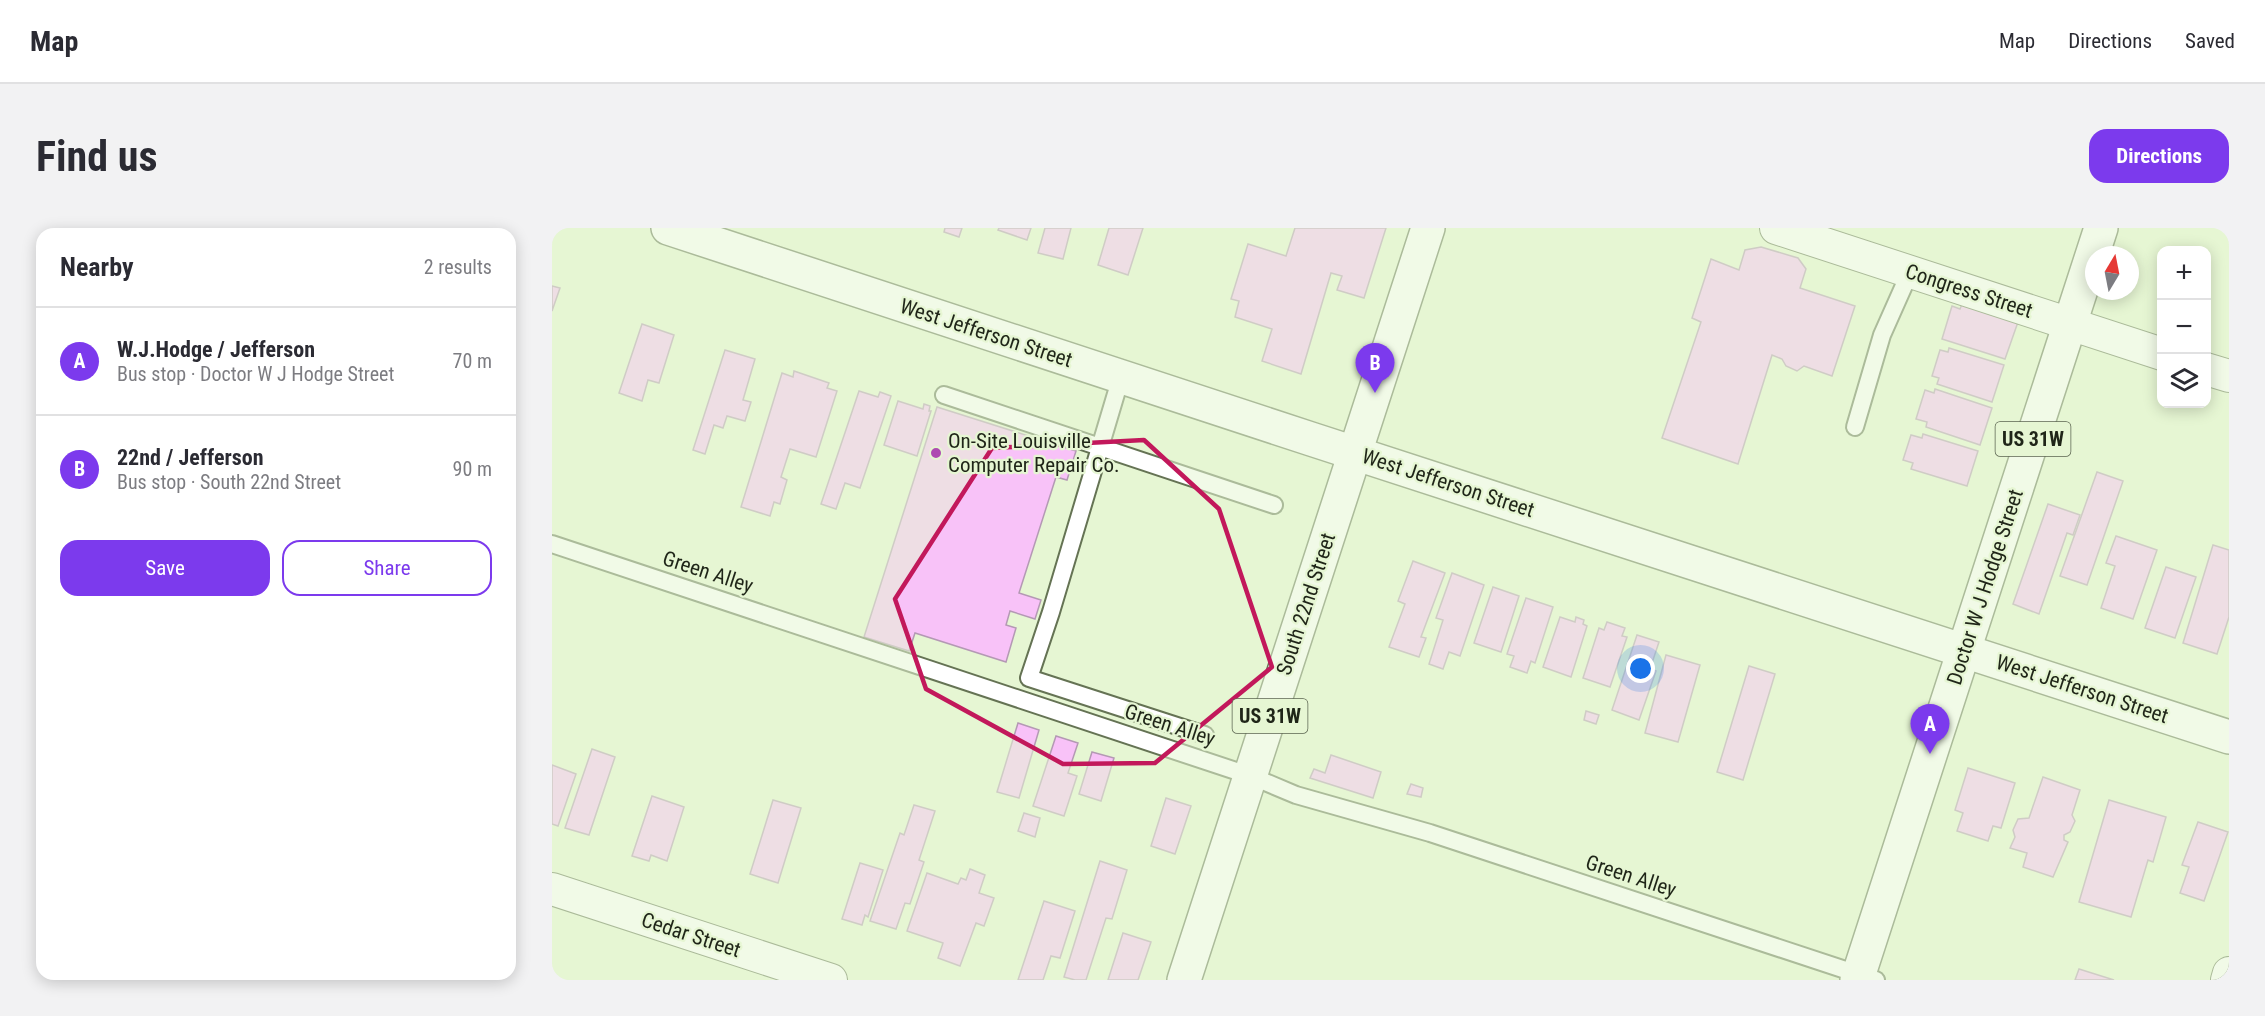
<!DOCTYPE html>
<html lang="en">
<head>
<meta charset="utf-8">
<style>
	body { margin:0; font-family:"Roboto Condensed",sans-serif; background:#f2f2f3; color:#2b2b33 }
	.controls { position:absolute; right:18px; top:18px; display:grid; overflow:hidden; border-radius:12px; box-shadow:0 3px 15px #0003 }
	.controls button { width:54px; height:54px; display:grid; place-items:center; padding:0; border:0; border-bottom:2px solid #e1e1e2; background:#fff; color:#2b2b33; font:30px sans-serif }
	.compass { position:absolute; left:1533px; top:18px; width:54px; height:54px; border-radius:50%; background:#fff; box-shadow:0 3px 15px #0003; rotate:10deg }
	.you { position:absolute; left:1089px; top:441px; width:21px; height:21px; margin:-15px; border:4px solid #fff; border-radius:50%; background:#1a73e8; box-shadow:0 0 0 9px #1a73e833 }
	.badge { display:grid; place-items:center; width:39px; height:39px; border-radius:50%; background:#7c3aed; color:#fff; font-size:20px; font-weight:700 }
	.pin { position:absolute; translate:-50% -50px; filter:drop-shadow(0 2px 3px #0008) }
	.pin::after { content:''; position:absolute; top:32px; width:21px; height:18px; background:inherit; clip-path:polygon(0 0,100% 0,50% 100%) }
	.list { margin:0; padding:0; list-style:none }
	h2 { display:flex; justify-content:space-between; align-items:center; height:78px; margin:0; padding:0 24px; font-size:26px }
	h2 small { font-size:20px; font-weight:400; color:#7c7c81 }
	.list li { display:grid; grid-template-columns:39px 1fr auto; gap:18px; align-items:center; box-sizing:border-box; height:108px; padding:0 24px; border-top:2px solid #e1e1e2 }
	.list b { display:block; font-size:22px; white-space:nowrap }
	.list p { margin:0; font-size:20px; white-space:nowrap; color:#7c7c81 }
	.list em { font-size:20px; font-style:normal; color:#7c7c81 }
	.actions { display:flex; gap:12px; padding:18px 24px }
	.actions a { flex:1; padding:14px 0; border:2px solid #7c3aed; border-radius:18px; text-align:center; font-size:21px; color:#7c3aed }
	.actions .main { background:#7c3aed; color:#fff }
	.icon { flex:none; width:33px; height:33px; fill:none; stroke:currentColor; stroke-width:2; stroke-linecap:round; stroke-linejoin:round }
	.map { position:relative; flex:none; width:1677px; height:752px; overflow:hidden; border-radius:18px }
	header { display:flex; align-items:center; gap:36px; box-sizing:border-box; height:84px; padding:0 30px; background:#fff; border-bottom:2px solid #e1e1e2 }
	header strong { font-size:28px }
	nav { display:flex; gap:33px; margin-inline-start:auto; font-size:21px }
	.intro { display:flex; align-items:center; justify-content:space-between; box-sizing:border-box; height:144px; padding:0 36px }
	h1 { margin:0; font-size:42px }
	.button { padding:15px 27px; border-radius:18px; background:#7c3aed; color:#fff; font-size:21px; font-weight:700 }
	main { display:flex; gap:36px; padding:0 36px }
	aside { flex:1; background:#fff; border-radius:18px; box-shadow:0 3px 15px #0003 }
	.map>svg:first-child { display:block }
	.building { fill:#f8c2f8; stroke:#b499b4; stroke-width:1.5 }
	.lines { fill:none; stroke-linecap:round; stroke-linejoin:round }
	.lane-casing { stroke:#657354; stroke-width:20 }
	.street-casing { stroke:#657354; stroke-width:34 }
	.secondary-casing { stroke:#657354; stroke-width:36 }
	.primary-casing { stroke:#657354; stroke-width:36 }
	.lane { stroke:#fff; stroke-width:16 }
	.street { stroke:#fff; stroke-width:32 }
	.secondary { stroke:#fff; stroke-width:33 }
	.primary { stroke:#fff; stroke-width:33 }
	.marked { fill:none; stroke:#c2185b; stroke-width:4.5; stroke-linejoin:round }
	.poi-dot { fill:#ae4bb1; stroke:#e6f6d3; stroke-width:2 }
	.labels { text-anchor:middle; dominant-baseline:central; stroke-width:4.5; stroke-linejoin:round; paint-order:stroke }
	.shield { fill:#e6f6d3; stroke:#5b6450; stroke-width:1.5 }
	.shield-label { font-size:20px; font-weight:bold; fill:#1f2518 }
	.street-label { font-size:21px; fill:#1f2518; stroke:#e6f6d3 }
	.poi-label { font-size:21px; fill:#1f2518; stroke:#e6f6d3; text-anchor:start }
</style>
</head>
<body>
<header>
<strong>Map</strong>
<nav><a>Map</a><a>Directions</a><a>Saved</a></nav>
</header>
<div class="intro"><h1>Find us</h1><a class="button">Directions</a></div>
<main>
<aside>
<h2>Nearby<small>2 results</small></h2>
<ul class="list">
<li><span class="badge">A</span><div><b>W.J.Hodge / Jefferson</b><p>Bus stop · Doctor W J Hodge Street</p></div><em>70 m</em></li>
<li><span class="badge">B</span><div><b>22nd / Jefferson</b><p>Bus stop · South 22nd Street</p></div><em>90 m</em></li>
</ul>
<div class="actions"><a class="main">Save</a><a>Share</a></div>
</aside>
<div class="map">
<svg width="1677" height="752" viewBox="0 0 1677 752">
	<rect width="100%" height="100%" fill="#e6f6d3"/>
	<!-- building -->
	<g class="building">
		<polygon points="393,0 410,0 407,9 392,4"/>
		<polygon points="447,0 479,0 475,12 446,2"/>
		<polygon points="493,0 519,0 511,31 486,25"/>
		<polygon points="557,0 591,0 576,47 546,37"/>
		<polygon points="743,0 834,0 812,70 785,62 790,48 779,45 749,146 710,133 720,101 683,89 687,73 679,71 696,16 734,28"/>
		<polygon points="1209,19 1246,30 1254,41 1248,60 1303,78 1280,148 1252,138 1245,143 1234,138 1230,131 1220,127 1186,236 1110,210 1149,94 1140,90 1159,31 1187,42 1193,22"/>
		<polygon points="0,58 8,60 0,83"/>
		<polygon points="1410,76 1466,94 1453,131 1390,111 1400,78 1408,81"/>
		<polygon points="90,96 122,107 107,155 96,152 90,173 67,165"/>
		<polygon points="1397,120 1452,137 1440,174 1385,156 1387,150 1380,148 1388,122 1396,124"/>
		<polygon points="173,122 203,131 191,172 199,174 193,193 175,188 171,200 162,197 153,226 141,222"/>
		<polygon points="242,143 277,155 275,160 285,163 264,229 238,221 229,249 235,252 228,276 222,274 218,288 189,279 230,145 241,149"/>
		<polygon points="1383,161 1440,180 1428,217 1374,199 1375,194 1364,191 1373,162 1382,165"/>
		<polygon points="307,163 326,169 328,164 339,168 308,260 293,255 284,281 269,276"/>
		<polygon points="346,173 371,181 372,176 378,178 377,183 379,183 365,228 332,217"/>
		<polygon points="385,179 524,223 515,252 504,249 467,365 489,372 483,391 458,383 454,397 464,400 454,434 363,405 357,423 312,409"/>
		<polygon points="1371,206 1426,223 1415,258 1359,241 1361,235 1351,232 1359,207 1370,210"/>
		<polygon points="1545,244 1571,253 1535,357 1508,348"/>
		<polygon points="1496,276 1528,287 1521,307 1515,305 1487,386 1461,376"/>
		<polygon points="1564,308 1605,322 1581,391 1549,380 1563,338 1554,335"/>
		<polygon points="1661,317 1677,322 1677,389 1665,426 1631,415"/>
		<polygon points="861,333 893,345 869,409 874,410 867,429 837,419 853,376 846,373"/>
		<polygon points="1614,339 1644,349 1623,410 1593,400"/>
		<polygon points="900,345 932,357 908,428 897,424 891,441 877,436 891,392 884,390"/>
		<polygon points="941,359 967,368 949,424 922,415"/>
		<polygon points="974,370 1001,379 983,435 979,433 975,445 958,439 962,428 955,426"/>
		<polygon points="1008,389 1023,394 1024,389 1032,392 1031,396 1035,398 1019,449 991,439"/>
		<polygon points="1055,394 1073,400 1070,408 1075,409 1058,459 1031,450 1047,400 1052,402"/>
		<polygon points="1085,407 1107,414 1098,441 1104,443 1087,492 1060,482"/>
		<polygon points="1114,427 1148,437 1126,514 1093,505"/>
		<polygon points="1197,438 1223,446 1191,552 1165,544"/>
		<polygon points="1034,483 1047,487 1044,496 1032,492"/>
		<polygon points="466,495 487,502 467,570 445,564"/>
		<polygon points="504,508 526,515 516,545 525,548 512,588 481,578"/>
		<polygon points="40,521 63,529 37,607 13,600"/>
		<polygon points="540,524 562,530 549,573 527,566"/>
		<polygon points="779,527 829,544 821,570 758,550 762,541 773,545"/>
		<polygon points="0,537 24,546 6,598 0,596"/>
		<polygon points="1416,540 1463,555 1449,600 1441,598 1436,613 1405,603 1411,585 1403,582"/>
		<polygon points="1491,549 1528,562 1520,587 1523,593 1518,604 1512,607 1512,612 1516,614 1501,649 1471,639 1475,625 1458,620 1463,609 1461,602 1466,591 1477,590"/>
		<polygon points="859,556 871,560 869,569 855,566"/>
		<polygon points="100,568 132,579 115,633 99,627 97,633 80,628"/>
		<polygon points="614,570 639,578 623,626 599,618"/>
		<polygon points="221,572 249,580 226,655 198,646"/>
		<polygon points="1557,572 1614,589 1601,634 1596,632 1579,689 1527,674"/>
		<polygon points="362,577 383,583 367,632 372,634 358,676 353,675 344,701 318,693 348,605 352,607"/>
		<polygon points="472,585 488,590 483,609 466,603"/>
		<polygon points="1646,594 1676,604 1652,673 1628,665 1637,639 1630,637"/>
		<polygon points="548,633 575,642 560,691 554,690 534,752 523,752 512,749"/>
		<polygon points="308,635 331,642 316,689 313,687 310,697 290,691"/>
		<polygon points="418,641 433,647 427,665 442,670 432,698 424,695 408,738 386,730 391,715 355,703 375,645 406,656 409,650 414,652"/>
		<polygon points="492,673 523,683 508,730 499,728 491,752 466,752"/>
		<polygon points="571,705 599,714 586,752 556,752"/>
		<polygon points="1527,741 1562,752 1523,752"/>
	</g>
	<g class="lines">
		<defs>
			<g id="lane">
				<polyline points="569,149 499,384 477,450 653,507"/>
				<polyline points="392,167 722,277"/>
				<polyline points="1303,199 1330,107 1358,44"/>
				<polyline points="0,316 699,548 744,567 878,605 1324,752"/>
			</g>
			<g id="street">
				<polyline points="1224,0 1610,126"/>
				<polyline points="1654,141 1677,148"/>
				<polyline points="0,661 279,752"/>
				<polyline points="1675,752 1677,745"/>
			</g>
			<polyline id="secondary" points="116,0 759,211 1677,509"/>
			<g id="primary">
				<polyline points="632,752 876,0"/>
				<polyline points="1305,752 1549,0"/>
			</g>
		</defs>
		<!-- lane casing -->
		<use href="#lane" class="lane-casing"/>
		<!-- street casing -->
		<use href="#street" class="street-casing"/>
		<!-- secondary casing -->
		<use href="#secondary" class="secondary-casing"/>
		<!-- primary casing -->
		<use href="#primary" class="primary-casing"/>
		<!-- lane -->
		<use href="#lane" class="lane"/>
		<!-- street -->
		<use href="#street" class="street"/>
		<!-- secondary -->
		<use href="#secondary" class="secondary"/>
		<!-- primary -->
		<use href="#primary" class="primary"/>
	</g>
	<!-- marked area -->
	<path d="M0 0H1677V752H0ZM592 212 667 281 720 439 603 535 511 536 374 461 343 371 440 220Z" fill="#e6f6d3" fill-opacity=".55" fill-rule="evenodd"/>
	<path class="marked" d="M592 212 667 281 720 439 603 535 511 536 374 461 343 371 440 220Z"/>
	<!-- markers -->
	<circle class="poi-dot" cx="384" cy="225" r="6"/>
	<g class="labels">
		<!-- shield labels -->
		<g class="shield">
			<rect x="1443.5" y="194" width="75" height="34" rx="4.5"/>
			<rect x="680.5" y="471" width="75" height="34" rx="4.5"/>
		</g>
		<g class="shield-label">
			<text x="1481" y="211">US 31W</text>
			<text x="718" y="488">US 31W</text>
		</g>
		<!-- street labels -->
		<g class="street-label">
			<text transform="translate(1417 63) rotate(18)">Congress Street</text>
			<text transform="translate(434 105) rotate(18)">West Jefferson Street</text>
			<text transform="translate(896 255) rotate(18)">West Jefferson Street</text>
			<text transform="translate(156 344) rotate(18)">Green Alley</text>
			<text transform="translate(1433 359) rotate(-72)">Doctor W J Hodge Street</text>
			<text transform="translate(754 376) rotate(-72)">South 22nd Street</text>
			<text transform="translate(1530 461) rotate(18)">West Jefferson Street</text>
			<text transform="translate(618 497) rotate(18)">Green Alley</text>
			<text transform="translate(1079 648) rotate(18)">Green Alley</text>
			<text transform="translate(139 707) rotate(18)">Cedar Street</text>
		</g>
		<!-- poi labels -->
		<g class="poi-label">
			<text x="396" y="213">On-Site Louisville<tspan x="396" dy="24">Computer Repair Co.</tspan></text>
		</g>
	</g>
</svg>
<div class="controls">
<button>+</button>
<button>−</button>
<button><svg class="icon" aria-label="layers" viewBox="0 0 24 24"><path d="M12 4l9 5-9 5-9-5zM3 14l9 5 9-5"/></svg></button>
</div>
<svg class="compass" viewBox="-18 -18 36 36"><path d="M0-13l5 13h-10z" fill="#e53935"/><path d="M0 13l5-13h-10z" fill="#7c7c81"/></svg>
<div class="you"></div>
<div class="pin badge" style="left:1378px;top:526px">A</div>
<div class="pin badge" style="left:823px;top:165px">B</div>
</div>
</main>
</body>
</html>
